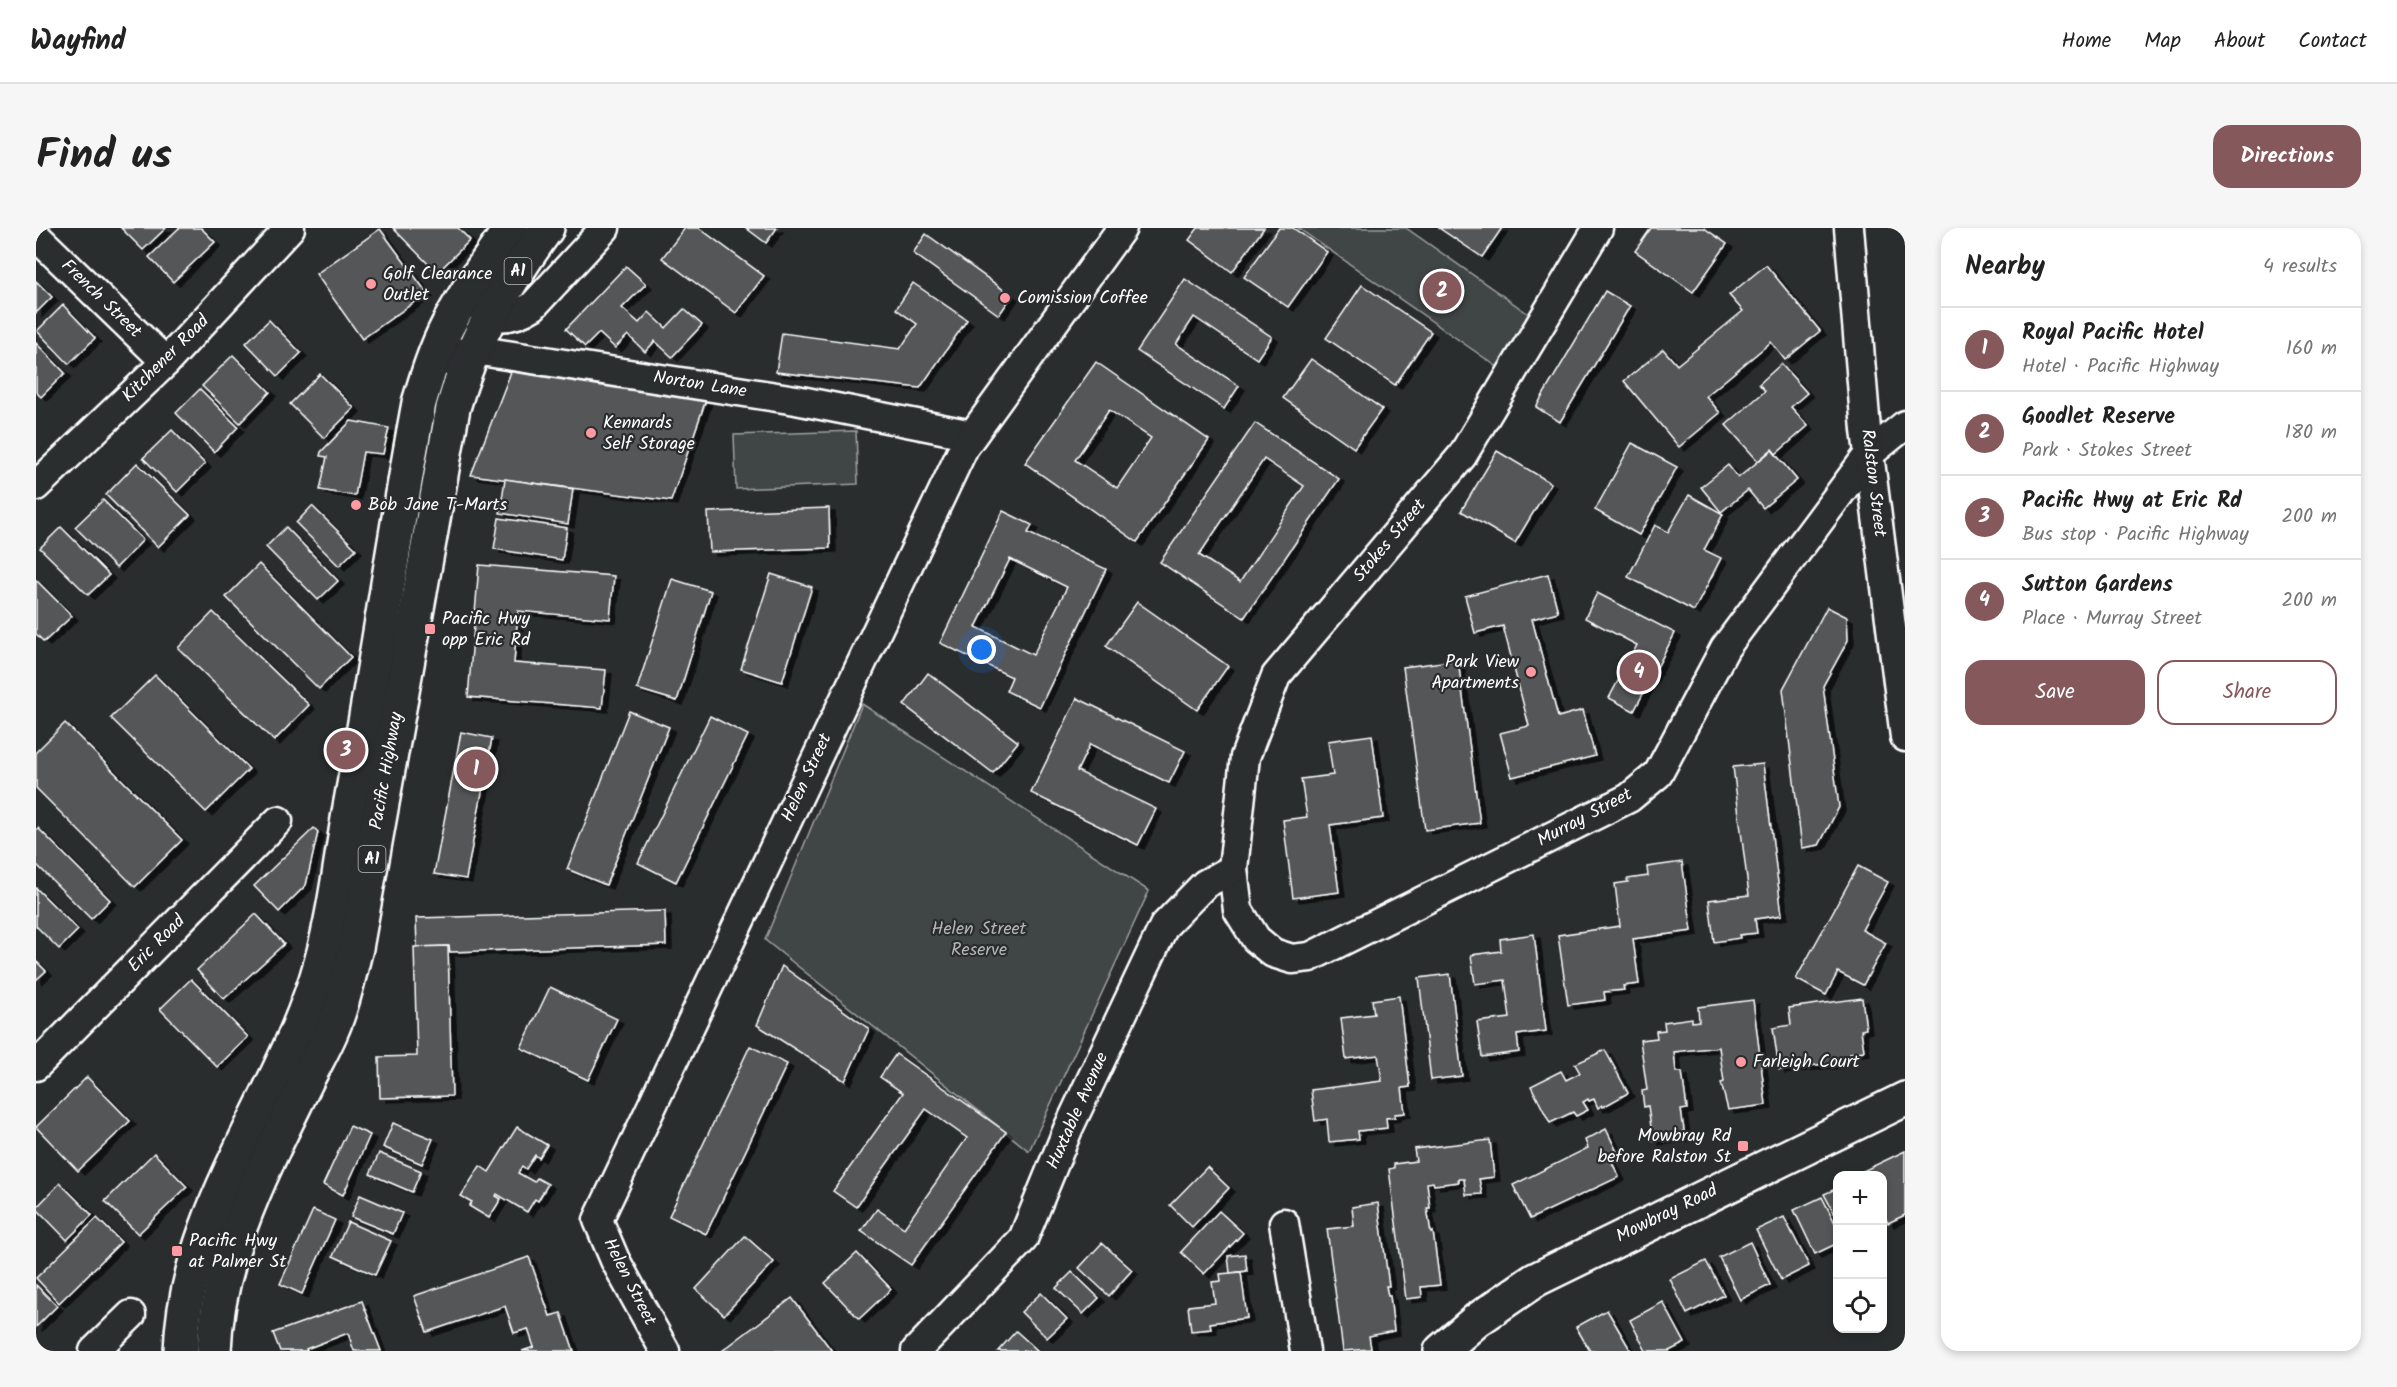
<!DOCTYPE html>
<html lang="en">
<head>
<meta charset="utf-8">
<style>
	body { margin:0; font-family:Kalam,sans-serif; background:#f6f6f6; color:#222 }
	.controls { position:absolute; right:18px; bottom:18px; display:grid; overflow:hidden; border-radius:12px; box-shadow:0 3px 9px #0003 }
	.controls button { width:54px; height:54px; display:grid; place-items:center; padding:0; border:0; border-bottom:2px solid #e0e0e0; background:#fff; color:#222; font:30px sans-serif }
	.you { position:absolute; left:946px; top:422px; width:21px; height:21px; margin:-15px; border:4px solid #fff; border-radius:50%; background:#1a73e8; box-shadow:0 0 0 9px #1a73e833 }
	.badge { display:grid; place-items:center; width:39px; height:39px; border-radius:50%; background:#85585c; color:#fff; font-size:20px; font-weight:700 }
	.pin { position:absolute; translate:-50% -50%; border:3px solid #fff; box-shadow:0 2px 6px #0006 }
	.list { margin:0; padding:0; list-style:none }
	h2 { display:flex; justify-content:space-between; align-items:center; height:78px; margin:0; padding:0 24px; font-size:26px }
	h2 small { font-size:20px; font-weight:400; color:#767676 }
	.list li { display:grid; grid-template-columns:39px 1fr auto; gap:18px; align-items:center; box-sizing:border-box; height:84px; padding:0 24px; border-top:2px solid #e0e0e0 }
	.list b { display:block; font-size:22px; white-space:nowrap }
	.list p { margin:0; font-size:20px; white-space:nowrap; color:#767676 }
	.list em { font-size:20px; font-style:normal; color:#767676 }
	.actions { display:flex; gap:12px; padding:18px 24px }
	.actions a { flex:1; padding:14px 0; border:2px solid #85585c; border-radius:18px; text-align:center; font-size:21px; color:#85585c }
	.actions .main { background:#85585c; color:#fff }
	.icon { flex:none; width:33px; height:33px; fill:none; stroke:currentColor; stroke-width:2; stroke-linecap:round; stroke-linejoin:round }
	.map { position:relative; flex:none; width:1869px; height:1123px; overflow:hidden; border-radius:18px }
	header { display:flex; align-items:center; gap:36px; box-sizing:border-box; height:84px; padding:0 30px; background:#fff; border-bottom:2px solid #e0e0e0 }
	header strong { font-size:28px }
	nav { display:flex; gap:33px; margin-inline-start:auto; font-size:21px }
	.intro { display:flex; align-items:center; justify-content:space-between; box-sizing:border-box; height:144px; padding:0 36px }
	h1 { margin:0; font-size:42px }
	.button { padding:15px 27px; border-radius:18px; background:#85585c; color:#fff; font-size:21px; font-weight:700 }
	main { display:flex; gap:36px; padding:0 36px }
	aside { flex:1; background:#fff; border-radius:18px; box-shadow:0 3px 9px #0003 }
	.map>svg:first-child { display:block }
	.green { fill:#414445; stroke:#a0a2a2; stroke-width:1.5 }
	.building { fill:#555758; stroke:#fff; stroke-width:1.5; fill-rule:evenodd; filter:url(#shadow) }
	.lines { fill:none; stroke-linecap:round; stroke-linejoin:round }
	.minor-casing { stroke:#fff; stroke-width:33 }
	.major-casing { stroke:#fff; stroke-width:38 }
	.highway-casing { stroke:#fff; stroke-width:38 }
	.minor { stroke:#2a2d2e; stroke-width:28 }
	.major { stroke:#2a2d2e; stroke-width:33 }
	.highway { stroke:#2a2d2e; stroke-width:33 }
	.poi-dot { fill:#ff9aa2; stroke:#2a2d2e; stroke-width:2 }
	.labels { text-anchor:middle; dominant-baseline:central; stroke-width:4.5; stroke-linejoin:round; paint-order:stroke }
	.shield { fill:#2a2d2e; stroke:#bfc0c0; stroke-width:1.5 }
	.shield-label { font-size:16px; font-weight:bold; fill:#fff }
	.poi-label { font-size:18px; fill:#fff; stroke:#2a2d2e; text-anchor:start }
	.street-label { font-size:18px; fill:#fff; stroke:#2a2d2e }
	.park-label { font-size:18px; fill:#b3b4b5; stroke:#2a2d2e }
</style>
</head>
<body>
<header>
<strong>Wayfind</strong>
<nav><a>Home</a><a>Map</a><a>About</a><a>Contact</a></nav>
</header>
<div class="intro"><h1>Find us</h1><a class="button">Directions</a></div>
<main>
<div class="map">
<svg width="1869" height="1123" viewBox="0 0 1869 1123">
	<defs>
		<filter id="shadow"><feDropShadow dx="6" dy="4" stdDeviation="0" flood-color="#0009"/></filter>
	</defs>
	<rect width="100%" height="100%" fill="#2a2d2e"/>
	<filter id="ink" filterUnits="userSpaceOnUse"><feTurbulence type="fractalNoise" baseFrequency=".0167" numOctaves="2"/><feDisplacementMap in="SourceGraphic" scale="12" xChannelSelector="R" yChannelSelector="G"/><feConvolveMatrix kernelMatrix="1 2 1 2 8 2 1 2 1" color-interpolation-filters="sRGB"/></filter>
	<g filter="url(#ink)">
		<!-- green -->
		<g class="green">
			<polygon points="1262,0 1370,0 1504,94 1473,147"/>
			<polygon points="820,203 822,256 700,261 698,207"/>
			<polygon points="826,476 1113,663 993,923 729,712"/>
		</g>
		<!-- building -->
		<g class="building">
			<polygon points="85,0 130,0 107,22"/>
			<polygon points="143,0 165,0 179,14 137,54 113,29"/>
			<polygon points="357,0 422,0 434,12 401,45"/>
			<polygon points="649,0 663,0 728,48 700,85 626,30"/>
			<polygon points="710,0 741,0 730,15"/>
			<polygon points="1162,0 1228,0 1196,44 1153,12"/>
			<polygon points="1243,0 1257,0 1291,24 1252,79 1208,49"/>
			<polygon points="1403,0 1466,0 1446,29"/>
			<polygon points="1615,0 1668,0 1691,16 1657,64 1599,23"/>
			<polygon points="344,1 391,65 326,111 280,46"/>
			<polygon points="890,6 976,68 963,87 877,25"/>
			<polygon points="1730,37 1784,103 1749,132 1735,114 1670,168 1684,185 1643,219 1588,153 1627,121 1641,137 1707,83 1693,67"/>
			<polygon points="590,38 610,56 586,80 603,95 613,84 630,100 648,81 666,97 636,129 619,113 609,124 592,107 579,120 563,105 549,119 530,101"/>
			<polygon points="1149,51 1236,109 1221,131 1158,89 1140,116 1203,158 1188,181 1101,123"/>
			<polygon points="0,53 16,69 0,85"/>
			<polygon points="877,55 931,92 884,160 740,144 746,105 864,121 881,96 860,81"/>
			<polygon points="1326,57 1395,104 1359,157 1290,110"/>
			<polygon points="1569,63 1594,78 1524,194 1500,179"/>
			<polygon points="27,77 59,110 33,136 1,103"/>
			<polygon points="233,92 265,125 242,148 210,115"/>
			<polygon points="0,115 29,145 5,169 0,164"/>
			<polygon points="197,127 234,164 204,195 166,158"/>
			<polygon points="1275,131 1346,181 1318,220 1247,170"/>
			<path d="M1060 134 1173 212 1101 314 989 235ZM1073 182 1115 210 1081 260 1039 232Z"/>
			<polygon points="478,136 673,163 635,273 435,247"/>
			<polygon points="1745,136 1771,165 1755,179 1772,198 1740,226 1736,221 1722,233 1690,197 1729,163 1723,156"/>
			<polygon points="284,146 318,180 288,210 254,176"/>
			<polygon points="164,161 202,199 178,224 140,185"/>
			<polygon points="315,193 353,200 347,226 327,224 319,268 284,262 291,229 284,228 285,224"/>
			<path d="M1219 195 1303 251 1208 390 1124 334ZM1228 231 1268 258 1204 354 1163 327Z"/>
			<polygon points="136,202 169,236 141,264 107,230"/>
			<polygon points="1596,215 1641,239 1603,307 1559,282"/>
			<polygon points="1736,222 1761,252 1727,280 1712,262 1685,284 1665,259 1692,237 1702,250"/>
			<polygon points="1461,223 1515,255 1479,315 1425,283"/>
			<polygon points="101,235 154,287 122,319 70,267"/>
			<polygon points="469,251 537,261 532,296 464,285"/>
			<polygon points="1653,267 1687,286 1668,322 1685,330 1658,383 1592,349 1619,297 1632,304"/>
			<polygon points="67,272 107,312 80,340 39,299"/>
			<polygon points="276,278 320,321 303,338 260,295"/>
			<polygon points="793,280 794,320 674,324 672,284"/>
			<path d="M967 283 996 297 992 305 1070 341 1004 479 970 463 976 449 904 415ZM974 331 1031 359 997 427 940 399Z"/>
			<polygon points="463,290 531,300 526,332 458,321"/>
			<polygon points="25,299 73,347 52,367 4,320"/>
			<polygon points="250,299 302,353 282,372 230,319"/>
			<polygon points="223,336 315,429 283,461 190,369"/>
			<polygon points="443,337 578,348 574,391 482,383 478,435 570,442 566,480 432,469"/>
			<polygon points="735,346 776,359 746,454 705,441"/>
			<polygon points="1512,346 1522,384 1496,391 1522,489 1547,482 1559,528 1476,549 1464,505 1493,498 1467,398 1439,405 1429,368"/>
			<polygon points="636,351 675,363 641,473 601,461"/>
			<polygon points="0,352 36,388 8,414 0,406"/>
			<polygon points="1561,365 1639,405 1598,483 1573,470 1601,417 1549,390"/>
			<polygon points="1101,374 1192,438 1161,482 1070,418"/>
			<polygon points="1791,379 1811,389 1812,412 1787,458 1803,579 1783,617 1766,620 1747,461"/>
			<polygon points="177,384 273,477 238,513 142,420"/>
			<polygon points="1422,432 1444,595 1389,602 1367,439"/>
			<polygon points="892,445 982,514 957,545 868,477"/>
			<polygon points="119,447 213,541 170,584 75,490"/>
			<polygon points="1041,470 1149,523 1133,555 1054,516 1041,543 1120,581 1102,617 995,565"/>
			<polygon points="593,483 633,499 570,657 531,641"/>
			<polygon points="674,488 712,507 640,654 602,635"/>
			<polygon points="29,495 146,612 99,659 0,560 0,524"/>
			<polygon points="425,504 456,510 430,651 398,646"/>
			<polygon points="1336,507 1347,590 1294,597 1303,664 1257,670 1247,592 1271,589 1265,551 1297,547 1292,513"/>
			<polygon points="1727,536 1746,687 1719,691 1721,705 1703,707 1704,710 1678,714 1673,672 1713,667 1697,539"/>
			<polygon points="2,600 74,672 55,691 0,636 0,602"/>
			<polygon points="278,600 282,604 270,657 243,684 218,658"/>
			<polygon points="1646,634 1656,703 1597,711 1603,756 1587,758 1588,762 1568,764 1569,772 1532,777 1522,707 1584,698 1579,656 1592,654 1591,651 1612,648 1611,639"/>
			<polygon points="1822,638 1852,654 1826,702 1850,715 1827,757 1802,744 1790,767 1760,751"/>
			<polygon points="0,660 42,702 23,721 0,698"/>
			<polygon points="629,683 630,717 414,724 413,718 381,719 380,690"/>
			<polygon points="220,686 248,716 188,771 161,742"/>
			<polygon points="1498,706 1510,803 1481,807 1483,824 1446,829 1441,794 1474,790 1469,752 1439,756 1435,727 1465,723 1464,711"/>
			<polygon points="412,718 416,868 344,870 343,829 381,828 378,719"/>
			<polygon points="0,733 10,743 0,752"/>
			<polygon points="746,738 833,801 809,853 721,797"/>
			<polygon points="1414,746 1426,848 1395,852 1383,750"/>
			<polygon points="155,751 212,809 181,839 124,781"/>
			<polygon points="514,759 581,791 552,852 485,820"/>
			<polygon points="1363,768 1374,859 1366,860 1369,885 1359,886 1359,889 1350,890 1351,900 1322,903 1323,911 1293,914 1291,891 1279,893 1275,862 1346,853 1342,827 1310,831 1305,790 1338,786 1336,772"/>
			<polygon points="1826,770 1830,801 1825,802 1828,823 1814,825 1814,832 1802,833 1800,836 1791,837 1788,836 1743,842 1737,800 1755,797 1753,780"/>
			<polygon points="1717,772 1730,877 1692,882 1685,855 1688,854 1683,819 1638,824 1640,844 1646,844 1651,881 1645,882 1649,909 1617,913 1612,878 1608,879 1606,863 1611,862 1604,812 1621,810 1620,803 1629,802 1628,794 1656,790 1656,794 1663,793 1662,779"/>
			<polygon points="714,818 751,836 670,1006 633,988"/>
			<polygon points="1569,822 1592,865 1567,879 1566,877 1562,880 1558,871 1553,873 1552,871 1547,874 1552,882 1540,888 1537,884 1514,895 1495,858 1525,843 1530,852 1544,845 1539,836"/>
			<polygon points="860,826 970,904 875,1037 825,1003 841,981 868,1000 931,910 890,881 820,979 797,963 867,865 844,849"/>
			<polygon points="51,849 94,893 42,943 0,899"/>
			<polygon points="357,895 397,911 386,936 347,919"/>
			<polygon points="314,898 334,907 307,967 287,957"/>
			<polygon points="481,899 511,917 503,930 499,927 490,941 486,938 482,945 498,954 501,950 512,956 502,973 499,971 491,984 461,966 460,968 465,971 453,990 433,978 436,974 425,968 444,938 453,944"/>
			<polygon points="1570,901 1582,926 1574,930 1583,949 1494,991 1477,957 1552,920 1549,912"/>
			<polygon points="1454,912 1458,949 1443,951 1446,966 1430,967 1428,951 1422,951 1423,954 1398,957 1397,954 1391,955 1394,980 1391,980 1395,1005 1397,1004 1404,1057 1385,1059 1386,1069 1370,1071 1353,941 1358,940 1358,936 1380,933 1378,921"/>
			<polygon points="1869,923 1869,987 1852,995 1846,984 1846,948 1830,948 1827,943"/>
			<polygon points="118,925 151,959 102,1006 69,973"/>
			<polygon points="343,925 385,943 376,964 334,946"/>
			<polygon points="1171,939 1193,960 1156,999 1134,977"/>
			<polygon points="24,955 56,987 31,1012 0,980"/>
			<polygon points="1802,960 1802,992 1788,966"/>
			<polygon points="324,967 366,985 357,1006 315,989"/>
			<polygon points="1786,969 1802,1001 1802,1015 1779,1026 1758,982"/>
			<polygon points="1342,975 1353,1058 1350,1058 1352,1068 1354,1068 1358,1103 1333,1108 1335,1121 1307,1123 1291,1001 1318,998 1316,979"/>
			<polygon points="277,982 299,992 266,1066 244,1056"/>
			<polygon points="1183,983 1207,1005 1168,1046 1145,1024"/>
			<polygon points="1748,989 1773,1038 1745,1052 1720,1002"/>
			<polygon points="61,990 85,1014 23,1075 0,1050"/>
			<polygon points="312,994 355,1013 339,1047 297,1028"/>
			<polygon points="709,1008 738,1034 688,1087 660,1061"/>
			<polygon points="1714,1014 1734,1057 1704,1072 1683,1029"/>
			<polygon points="1066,1015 1096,1042 1073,1068 1043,1040"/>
			<polygon points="821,1025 855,1061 823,1091 789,1055"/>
			<polygon points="1209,1026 1211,1043 1194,1045 1192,1028"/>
			<polygon points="493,1029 514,1088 525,1085 538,1123 486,1123 498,1119 492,1101 478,1105 469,1078 391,1104 378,1068"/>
			<polygon points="1670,1033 1688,1067 1651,1086 1634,1051"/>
			<polygon points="1036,1044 1063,1070 1047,1086 1020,1060"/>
			<polygon points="1205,1044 1211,1090 1174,1095 1175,1101 1155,1103 1152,1078 1179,1075 1176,1054 1185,1053 1184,1046"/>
			<polygon points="0,1057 21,1078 0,1099"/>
			<polygon points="1005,1065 1031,1091 1011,1110 985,1084"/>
			<polygon points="756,1070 796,1123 686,1123"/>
			<polygon points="326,1073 345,1123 318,1123 312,1105 270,1121 271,1123 244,1123 237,1105"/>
			<polygon points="1627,1074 1649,1115 1633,1123 1610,1123 1594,1092"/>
			<polygon points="1571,1082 1595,1123 1554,1123 1540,1099"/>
			<polygon points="980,1103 1002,1123 962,1123"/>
		</g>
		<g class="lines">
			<defs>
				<g id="minor">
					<polyline points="1562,0 1426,228 1240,448 1209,529 1197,641 1202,682 1220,711 1237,725 1256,731 1274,729 1593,570 1622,546 1689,420 1833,226 1869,197"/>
					<polyline points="1813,0 1830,202 1869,509"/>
					<polyline points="0,8 130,134"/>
					<path d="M440 73C454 96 478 90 497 78L569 0"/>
					<polyline points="394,138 425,125 438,122 760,172 936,207"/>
					<polyline points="0,258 130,134 254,0"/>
					<polyline points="0,838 242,593"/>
					<polyline points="1248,995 1269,1123"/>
					<polyline points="58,1123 95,1087"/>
					<polyline points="629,1123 579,1032 562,992 928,219 1086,0"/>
					<polyline points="880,1123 987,1011 1032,901 1128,698 1169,656 1197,641"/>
				</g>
				<polyline id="major" points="1405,1123 1441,1092 1499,1052 1869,871"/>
				<g id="highway">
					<path d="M145 1123C149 981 248 868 285 735 299 684 305 631 314 579 339 445 358 309 383 175 391 148 399 122 412 97 430 63 453 31 475 0"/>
					<path d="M178 1123C181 1028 228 940 269 856 278 837 289 819 297 799 308 774 313 746 320 720L417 180C435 114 471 55 511 0"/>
				</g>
			</defs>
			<!-- minor casing -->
			<use href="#minor" class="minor-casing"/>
			<!-- major casing -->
			<use href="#major" class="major-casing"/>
			<!-- highway casing -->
			<use href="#highway" class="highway-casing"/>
			<!-- minor -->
			<use href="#minor" class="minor"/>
			<!-- major -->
			<use href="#major" class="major"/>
			<!-- highway -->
			<use href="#highway" class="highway"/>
		</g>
	</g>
	<!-- markers -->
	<g class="poi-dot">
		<circle cx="335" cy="56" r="6"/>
		<circle cx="969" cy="70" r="6"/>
		<circle cx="555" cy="205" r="6"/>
		<circle cx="320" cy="277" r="6"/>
		<rect x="388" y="395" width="12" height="12" rx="3"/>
		<circle cx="1495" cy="444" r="6"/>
		<circle cx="1705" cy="834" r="6"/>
		<rect x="1701" y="912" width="12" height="12" rx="3"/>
		<rect x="135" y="1017" width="12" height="12" rx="3"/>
	</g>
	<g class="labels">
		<!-- shield labels -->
		<g class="shield">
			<rect x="468.5" y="30" width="27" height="26" rx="4.5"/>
			<rect x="322.5" y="618" width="27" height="26" rx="4.5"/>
		</g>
		<g class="shield-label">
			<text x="482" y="43">A1</text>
			<text x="336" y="631">A1</text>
		</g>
		<!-- poi labels -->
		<g class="poi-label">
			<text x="347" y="46">Golf Clearance<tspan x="347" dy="21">Outlet</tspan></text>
			<text x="981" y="70">Comission Coffee</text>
			<text x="567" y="195">Kennards<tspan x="567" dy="21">Self Storage</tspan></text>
			<text x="332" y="277">Bob Jane T-Marts</text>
			<text x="406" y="391">Pacific Hwy<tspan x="406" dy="21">opp Eric Rd</tspan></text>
			<text x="1483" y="434" text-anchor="end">Park View<tspan x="1483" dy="21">Apartments</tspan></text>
			<text x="1717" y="834">Farleigh Court</text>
			<text x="1695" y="908" text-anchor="end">Mowbray Rd<tspan x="1695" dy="21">before Ralston St</tspan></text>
			<text x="153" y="1013">Pacific Hwy<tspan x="153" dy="21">at Palmer St</tspan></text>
		</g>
		<!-- street labels -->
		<g class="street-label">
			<text transform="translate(65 71) rotate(44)">French Street</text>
			<text transform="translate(130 131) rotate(-45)">Kitchener Road</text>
			<text transform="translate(664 157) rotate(9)">Norton Lane</text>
			<text transform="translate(1837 255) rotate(83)">Ralston Street</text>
			<text transform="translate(1354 313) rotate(-50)">Stokes Street</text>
			<text transform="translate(351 543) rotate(-80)">Pacific Highway</text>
			<text transform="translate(771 550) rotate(-65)">Helen Street</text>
			<text transform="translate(1549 590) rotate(-28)">Murray Street</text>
			<text transform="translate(121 716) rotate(-45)">Eric Road</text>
			<text transform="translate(1042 883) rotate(-66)">Huxtable Avenue</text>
			<text transform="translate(1631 986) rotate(-26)">Mowbray Road</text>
			<text transform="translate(593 1054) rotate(63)">Helen Street</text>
		</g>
		<!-- park labels -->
		<g class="park-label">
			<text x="943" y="701">Helen Street<tspan x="943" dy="21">Reserve</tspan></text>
		</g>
	</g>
</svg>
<div class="controls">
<button>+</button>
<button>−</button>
<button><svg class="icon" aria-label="locate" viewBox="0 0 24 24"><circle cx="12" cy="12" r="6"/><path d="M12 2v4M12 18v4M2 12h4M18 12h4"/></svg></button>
</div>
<div class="you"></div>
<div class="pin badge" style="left:440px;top:541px">1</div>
<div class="pin badge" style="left:1406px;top:63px">2</div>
<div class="pin badge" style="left:310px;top:522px">3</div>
<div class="pin badge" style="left:1603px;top:444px">4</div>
</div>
<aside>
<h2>Nearby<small>4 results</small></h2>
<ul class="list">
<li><span class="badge">1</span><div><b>Royal Pacific Hotel</b><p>Hotel · Pacific Highway</p></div><em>160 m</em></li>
<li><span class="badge">2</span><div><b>Goodlet Reserve</b><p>Park · Stokes Street</p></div><em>180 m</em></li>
<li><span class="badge">3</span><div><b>Pacific Hwy at Eric Rd</b><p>Bus stop · Pacific Highway</p></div><em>200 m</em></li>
<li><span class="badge">4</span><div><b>Sutton Gardens</b><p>Place · Murray Street</p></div><em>200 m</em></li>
</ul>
<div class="actions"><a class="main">Save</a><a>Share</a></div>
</aside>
</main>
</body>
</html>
